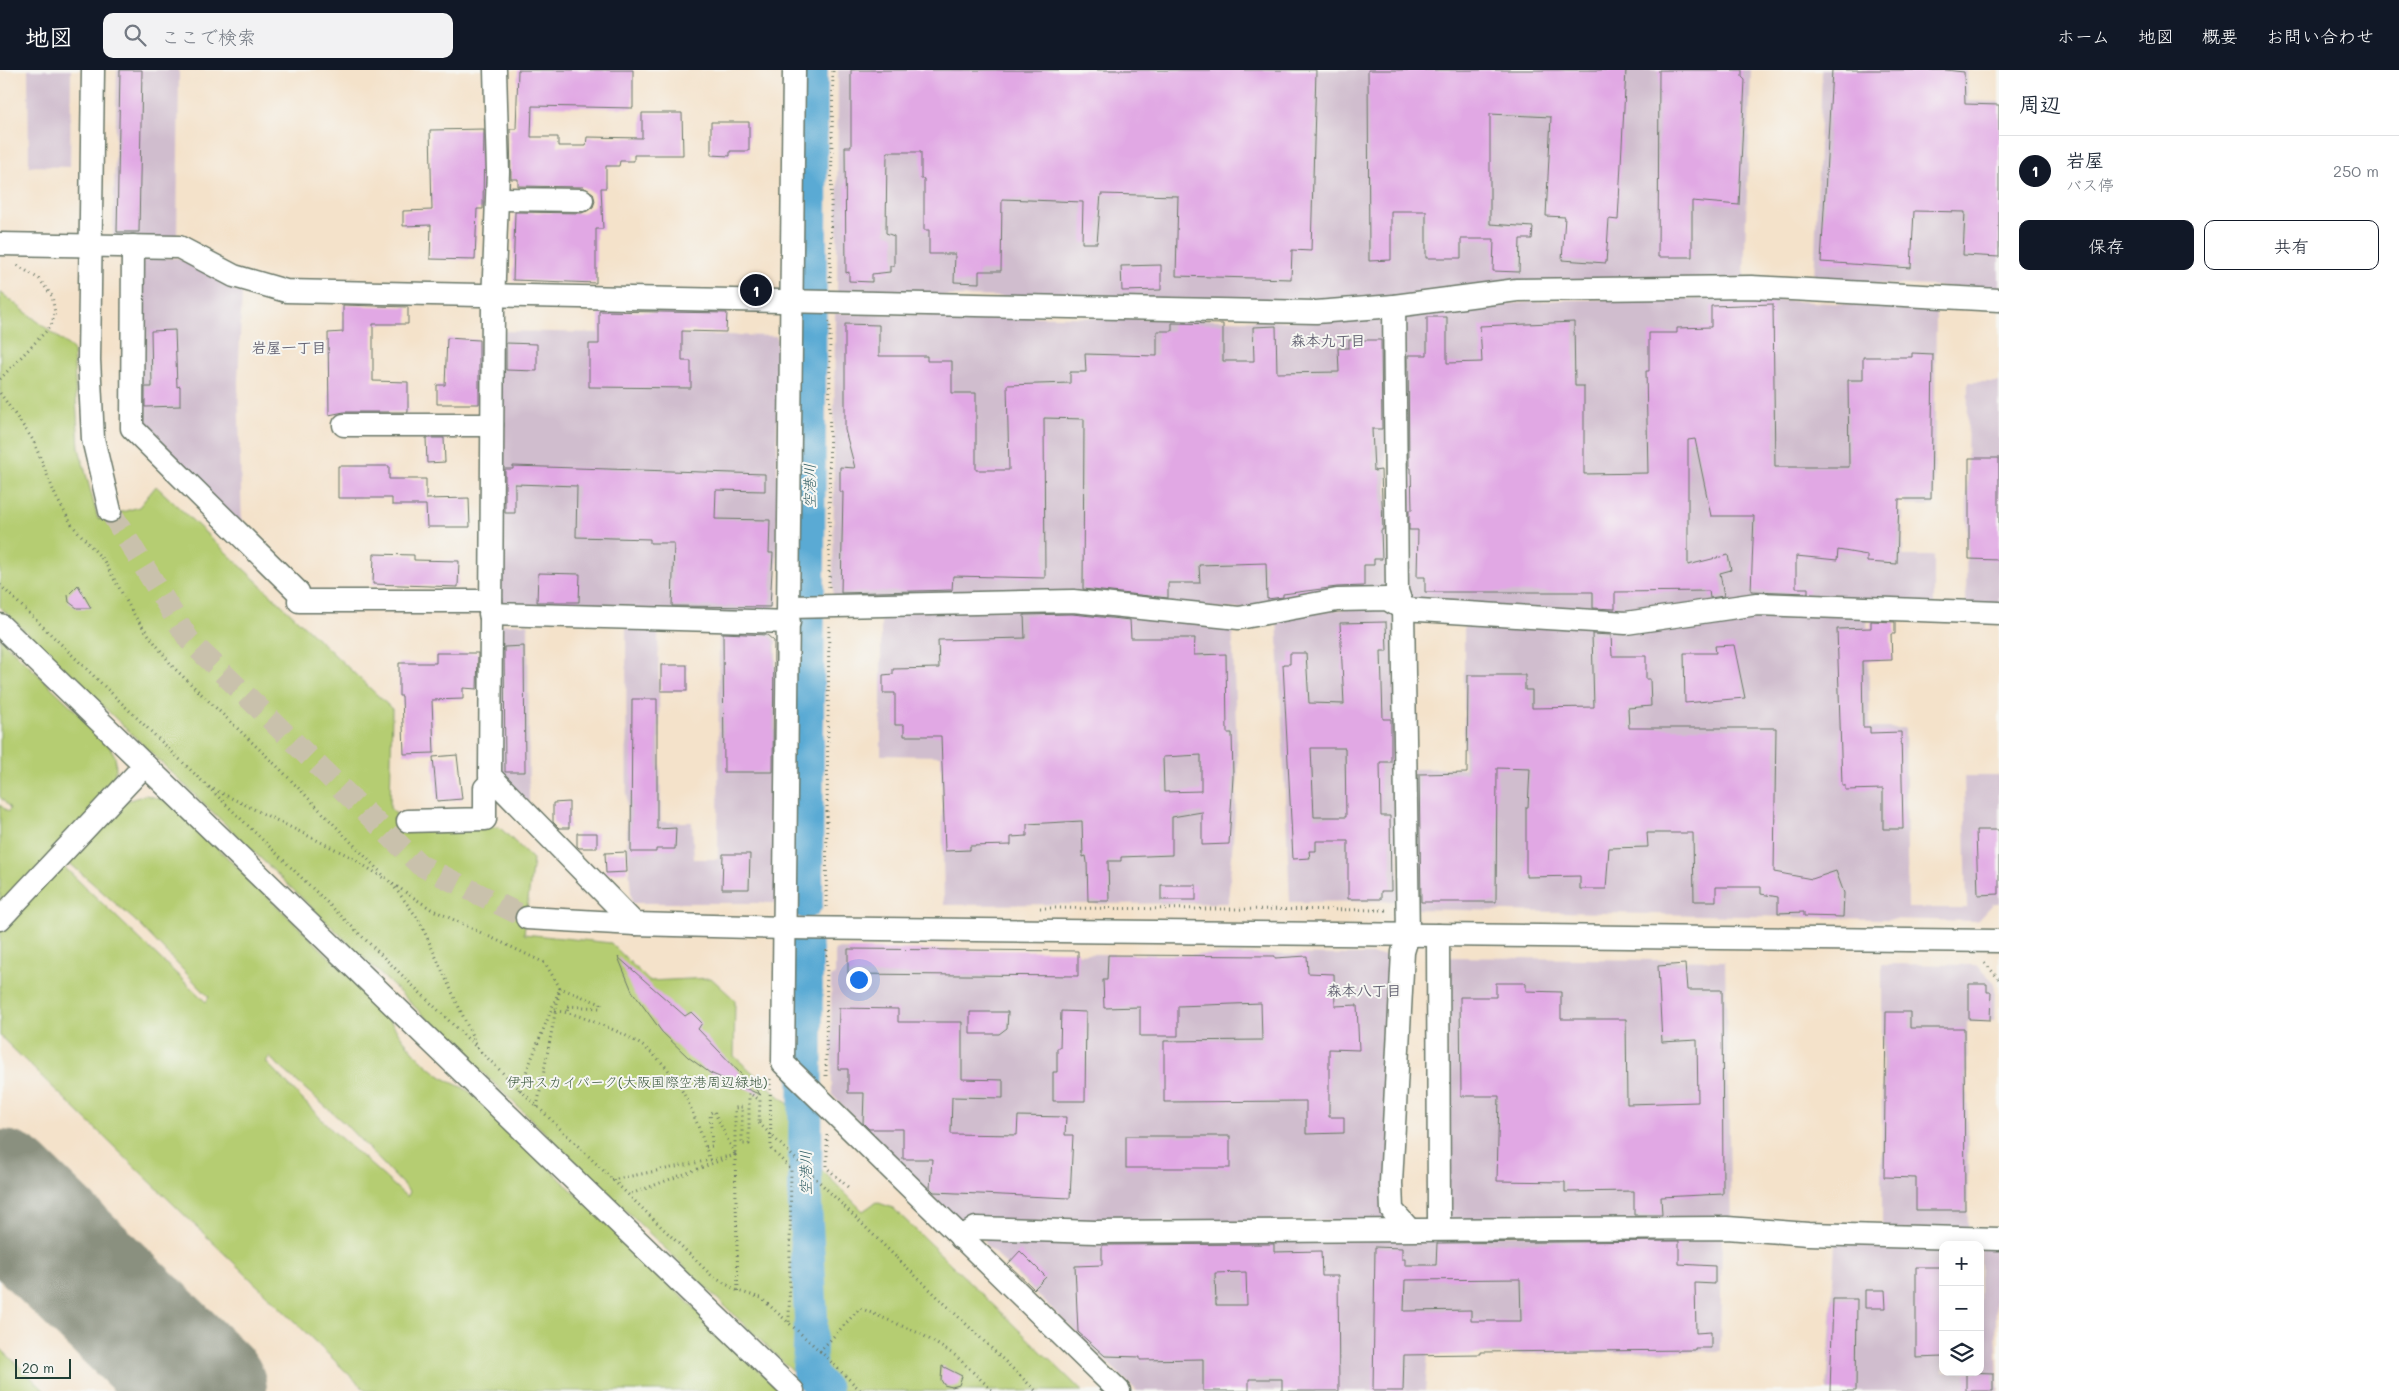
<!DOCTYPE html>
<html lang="ja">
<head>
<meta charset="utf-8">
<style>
	body { margin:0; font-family:Mali,"Klee One",sans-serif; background:#f2f2f3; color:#1f2937 }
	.controls { position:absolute; right:15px; bottom:15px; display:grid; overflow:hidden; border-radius:10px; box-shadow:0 2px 12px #0003 }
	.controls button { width:45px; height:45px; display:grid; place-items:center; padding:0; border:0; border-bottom:1px solid #e0e1e3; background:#fff; color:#1f2937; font:25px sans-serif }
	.scale { position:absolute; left:15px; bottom:12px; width:56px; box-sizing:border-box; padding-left:5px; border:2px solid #1f3d34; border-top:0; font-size:14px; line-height:18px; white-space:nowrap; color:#1f3d34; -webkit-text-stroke:4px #f6f6f2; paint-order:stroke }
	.you { position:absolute; left:858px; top:909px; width:18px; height:18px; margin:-12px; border:4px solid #fff; border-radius:50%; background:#1a73e8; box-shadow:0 0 0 8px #1a73e833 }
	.badge { display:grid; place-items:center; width:32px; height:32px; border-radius:50%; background:#111827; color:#fff; font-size:16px; font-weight:700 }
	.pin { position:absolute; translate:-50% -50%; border:2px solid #fff; box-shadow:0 1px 5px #0006 }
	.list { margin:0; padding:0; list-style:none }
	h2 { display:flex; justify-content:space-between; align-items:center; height:65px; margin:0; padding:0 20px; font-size:21px }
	h2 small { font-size:16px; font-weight:400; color:#747a83 }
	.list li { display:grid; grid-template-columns:32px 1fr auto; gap:15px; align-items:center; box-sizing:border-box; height:70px; padding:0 20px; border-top:1px solid #e0e1e3 }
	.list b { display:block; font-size:19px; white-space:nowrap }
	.list p { margin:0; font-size:16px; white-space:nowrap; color:#747a83 }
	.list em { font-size:16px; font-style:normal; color:#747a83 }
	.actions { display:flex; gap:10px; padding:15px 20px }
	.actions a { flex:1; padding:11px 0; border:1px solid #111827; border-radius:10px; text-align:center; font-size:18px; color:#111827 }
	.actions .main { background:#111827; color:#fff }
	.icon { flex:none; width:28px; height:28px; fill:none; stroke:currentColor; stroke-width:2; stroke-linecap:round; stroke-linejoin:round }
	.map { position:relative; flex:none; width:1999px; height:1321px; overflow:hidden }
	header { display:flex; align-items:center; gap:30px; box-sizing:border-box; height:70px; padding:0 25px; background:#111827; color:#fff }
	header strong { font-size:24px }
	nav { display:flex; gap:28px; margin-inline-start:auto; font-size:18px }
	.search { width:350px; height:45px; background:#f2f2f3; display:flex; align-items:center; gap:12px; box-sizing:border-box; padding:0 18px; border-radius:10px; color:#747a83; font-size:19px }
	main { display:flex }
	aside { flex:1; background:#fff }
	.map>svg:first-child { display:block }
	.industrial { fill:#d0bdce; fill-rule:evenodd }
	.green { fill:#b5cd72; stroke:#6a8553; fill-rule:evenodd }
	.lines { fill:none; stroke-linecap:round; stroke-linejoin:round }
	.river { stroke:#5aaad4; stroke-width:34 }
	.runway { stroke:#8a907f; stroke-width:126 }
	.building { fill:#e1a8e4; fill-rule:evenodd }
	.minor-tunnel { stroke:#c9c1ac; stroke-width:22; stroke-dasharray:22 11; stroke-linecap:butt }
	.minor-casing { stroke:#6a7768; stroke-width:25 }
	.path { stroke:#6a7768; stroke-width:3; stroke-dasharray:1 4; stroke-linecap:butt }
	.minor { stroke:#fff; stroke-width:22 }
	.path-bridge { stroke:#6a7768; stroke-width:3; stroke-dasharray:1 4; stroke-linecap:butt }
	.labels { text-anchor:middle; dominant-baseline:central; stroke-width:4; stroke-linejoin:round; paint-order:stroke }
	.park-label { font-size:14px; fill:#3d5a40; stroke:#f6f6f2 }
	.neighbourhood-label { font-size:15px; font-weight:bold; fill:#636272; stroke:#f6f6f2 }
	.water-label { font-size:15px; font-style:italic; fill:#315e64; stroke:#f6f6f2 }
</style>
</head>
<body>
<header>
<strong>地図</strong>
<div class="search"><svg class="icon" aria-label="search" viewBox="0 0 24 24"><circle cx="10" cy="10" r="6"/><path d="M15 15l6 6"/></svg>ここで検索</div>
<nav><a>ホーム</a><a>地図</a><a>概要</a><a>お問い合わせ</a></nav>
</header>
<main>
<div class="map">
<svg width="1999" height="1321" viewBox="0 0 1999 1321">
	<rect width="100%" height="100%" fill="#f6f6f2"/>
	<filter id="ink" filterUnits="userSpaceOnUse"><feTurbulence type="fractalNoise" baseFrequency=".02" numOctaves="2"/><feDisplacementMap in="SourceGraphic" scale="10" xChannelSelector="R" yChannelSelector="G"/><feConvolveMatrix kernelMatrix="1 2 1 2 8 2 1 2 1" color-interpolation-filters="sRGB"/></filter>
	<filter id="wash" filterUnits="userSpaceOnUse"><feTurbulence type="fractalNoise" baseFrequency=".0096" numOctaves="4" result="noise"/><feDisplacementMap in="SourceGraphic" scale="20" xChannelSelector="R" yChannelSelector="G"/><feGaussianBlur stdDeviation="1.12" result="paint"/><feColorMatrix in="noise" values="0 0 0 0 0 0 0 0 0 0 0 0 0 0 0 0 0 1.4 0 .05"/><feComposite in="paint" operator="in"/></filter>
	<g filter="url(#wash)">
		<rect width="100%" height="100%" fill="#f4e2ca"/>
		<!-- industrial -->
		<g class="industrial">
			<polygon points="28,0 71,0 70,97 29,96"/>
			<polygon points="117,0 179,0 177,170 113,169"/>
			<polygon points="838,0 1751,0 1744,208 1319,232 837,224"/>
			<polygon points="1822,0 1967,0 1968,31 1999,32 1999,219 1814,211"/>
			<polygon points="146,188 178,188 218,208 233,220 242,222 238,312 242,457 136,357 140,194"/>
			<polygon points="1744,228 1936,239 1934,436 1905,435 1905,429 1876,429 1877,442 1903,442 1903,486 1934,486 1934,535 1624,544 1410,532 1401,508 1396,256 1409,241 1560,230"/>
			<polygon points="835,243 1286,251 1378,249 1385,257 1388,514 1381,523 1245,539 833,530"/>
			<polygon points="497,261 777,266 777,535 767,545 506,538 494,524"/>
			<polygon points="1968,312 1999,312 1999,536 1966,535"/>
			<polygon points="1380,535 1394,547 1399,831 1290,832 1277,547"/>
			<polygon points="1062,537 1232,553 1238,704 1228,833 944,835 941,686 881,685 881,541"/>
			<polygon points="1755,541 1867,545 1870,658 1905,658 1908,838 1967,838 1964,706 1999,706 1999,834 1993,834 1977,851 1413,839 1412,699 1464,698 1464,550"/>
			<polygon points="504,554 528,554 529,733 494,702 494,562"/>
			<polygon points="626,555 658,556 661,752 692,752 694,789 718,789 719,558 767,559 776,571 776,833 632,833 627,776"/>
			<polygon points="835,879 1102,884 1394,885 1392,1150 1101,1154 956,1150 832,1025 831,906 835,905"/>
			<polygon points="1447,887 1725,891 1731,1152 1448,1152"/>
			<polygon points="1882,894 1977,895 1995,913 1994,951 1967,952 1968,1162 1882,1160"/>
			<polygon points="987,1165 1722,1165 1720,1281 1428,1285 1425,1321 1137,1321 984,1173"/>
			<path d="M1835 1173 1992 1174 1994 1176 1998 1321H1827ZM1943 1175H1980V1302H1943Z"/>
		</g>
		<!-- green -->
		<g class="green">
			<polygon points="0,222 73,279 79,378 98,449 139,437 156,416 392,639 390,738 411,758 499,757 533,789 524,864 611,873 649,911 711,908 735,930 734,986 794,1039 818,1064 820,1098 863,1141 876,1132 893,1138 1082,1321 813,1321 0,537"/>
			<polygon points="0,568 105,669 115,686 116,699 108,725 0,837 0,735 8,742 10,738 0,727"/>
			<path d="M146 725 170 732 383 939C398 965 419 992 445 1009 453 1014 462 1016 470 1022L780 1321H366L0 966V859L62 795 206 932 209 927 140 855 66 790 123 732ZM269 987 344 1053 410 1122 407 1127 333 1061 266 992Z"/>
			<polygon points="0,1278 45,1321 0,1321"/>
		</g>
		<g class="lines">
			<!-- river -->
			<g class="river">
				<polyline points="806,832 811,0"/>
				<polyline points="806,879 805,1134 811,1248 809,1303 825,1321"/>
			</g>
			<!-- runway -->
			<polyline class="runway" points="0,1123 204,1321"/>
		</g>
		<g id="blocks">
			<!-- building -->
			<g class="building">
				<polygon points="120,0 142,0 139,162 117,162"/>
				<polygon points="518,0 633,0 633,38 532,36 531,67 558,67 558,76 586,76 587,67 642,68 642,43 682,43 683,85 634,85 634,91 620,91 619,96 606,96 606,118 601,118 603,159 596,159 596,213 513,210 515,142 582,143 593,137 595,131 593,123 583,117 518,116 518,109 511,109 510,59 516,59"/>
				<polygon points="851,0 1316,0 1311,181 1292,180 1291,209 1176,206 1178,126 1101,124 1097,173 1082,173 1083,132 1002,129 1001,201 979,201 979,213 954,212 955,184 929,184 929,160 924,160 924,109 921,109 921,82 887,82 886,163 894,166 894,196 890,196 890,202 872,204 872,212 849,211 849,202 846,203 845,77 851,77"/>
				<polygon points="1368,0 1626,0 1618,150 1609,149 1606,193 1562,190 1565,147 1546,146 1551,47 1490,44 1490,154 1533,157 1532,169 1520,169 1519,202 1493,201 1494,169 1461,169 1461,188 1426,188 1426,141 1391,141 1391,190 1369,191"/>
				<polygon points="1659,0 1742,0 1742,7 1745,10 1739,135 1692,131 1692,187 1658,187"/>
				<polygon points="1832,0 1946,0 1964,2 1965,34 1999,35 1999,187 1963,185 1965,142 1914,141 1911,198 1821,192"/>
				<polygon points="711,52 749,52 749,81 730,81 730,86 711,85"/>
				<polygon points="484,59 483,139 477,139 475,190 430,189 431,155 403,156 403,141 432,140 430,60"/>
				<polygon points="1161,195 1161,220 1122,221 1121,196"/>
				<polygon points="1773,234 1775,397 1849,397 1848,310 1863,310 1863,287 1912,287 1912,283 1933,284 1931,429 1899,429 1897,494 1867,492 1867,485 1838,480 1837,490 1796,486 1796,518 1808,518 1808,523 1751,521 1754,446 1711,446 1695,369 1688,370 1688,495 1728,485 1731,500 1720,503 1724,526 1710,528 1709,521 1615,522 1615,539 1593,538 1593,522 1425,522 1425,507 1417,507 1418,460 1409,460 1409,440 1412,440 1411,398 1409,398 1408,285 1427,285 1427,247 1447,247 1447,293 1482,292 1480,256 1574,252 1575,316 1584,316 1584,404 1648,403 1646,301 1649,301 1649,263 1677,263 1677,258 1711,257 1711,236"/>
				<polygon points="343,235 408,237 408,254 373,254 373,311 408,312 408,342 344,342 329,345 328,263 343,262"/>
				<polygon points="599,241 727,243 726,262 682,261 682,291 691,291 691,318 589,317 589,274 599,274"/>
				<polygon points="1172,253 1223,254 1223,291 1254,291 1253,257 1276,256 1277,303 1339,302 1338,278 1349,278 1349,270 1381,270 1382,359 1372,359 1374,401 1381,400 1383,460 1381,460 1382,489 1374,489 1374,495 1364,495 1364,516 1337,517 1283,524 1283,527 1267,529 1266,493 1199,495 1200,513 1168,513 1168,528 1083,519 1084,349 1044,348 1045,508 953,506 952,520 841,523 843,422 840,422 840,397 855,398 845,360 845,254 879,255 879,286 927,286 927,291 952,291 952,323 976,323 976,400 1009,400 1007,315 1070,313 1070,302 1086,302 1085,284 1157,286 1157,261 1172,261"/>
				<polygon points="175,260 177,317 180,316 180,336 145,337 145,317 152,317 151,261"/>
				<polygon points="447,268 479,270 479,334 437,334 437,315 445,315"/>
				<polygon points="506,273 537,274 537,301 506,300"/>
				<polygon points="426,368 444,368 445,392 427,393"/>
				<polygon points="1969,388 1999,388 1999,490 1969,489"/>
				<polygon points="338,396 389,396 389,409 426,409 426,429 469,428 470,457 427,457 426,435 392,435 392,428 338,428"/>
				<polygon points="513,396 765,404 765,421 716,420 715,449 770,450 769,483 773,483 770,537 672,536 674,473 650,473 650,469 576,467 577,416 515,414 515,443 505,443 505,399 513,399"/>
				<polygon points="374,484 414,485 414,490 459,491 458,517 373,514"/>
				<polygon points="538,503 580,504 579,532 537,532"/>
				<polygon points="78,515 91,538 77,538 69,532 68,525"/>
				<path d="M1072 544 1130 550 1131 568H1195L1194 585 1226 584 1227 663H1232L1233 707 1229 774 1202 775V742L1172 747V785L1121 787V791H1108L1109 831H1088L1087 792 1086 786 1083 787 1082 751 1027 754V766L1011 767V775L970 776V780L945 781 941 666H904V655H895V623H883V605L893 604V599L939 598 938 570 1025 568 1024 545ZM1201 685V721L1164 722 1163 687Z"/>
				<polygon points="1871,551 1895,552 1895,564 1891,564 1892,590 1862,591 1863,657 1870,657 1870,663 1901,662 1903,759 1883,759 1883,719 1845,720 1845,715 1842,715 1837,559 1871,558"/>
				<path d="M1386 552 1387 581H1381L1383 649H1391V692H1380L1381 746H1390L1391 821H1381V829H1348V771H1316V781H1309L1310 788 1293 789 1283 594H1290V583H1306L1309 633 1344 634 1340 553ZM1311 678H1345L1346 747H1314Z"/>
				<polygon points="723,563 767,565 774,571 773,702 724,702"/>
				<polygon points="1592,564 1611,565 1612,586 1646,586 1646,609 1650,609 1651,636 1628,638 1629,658 1776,658 1774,802 1812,809 1836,801 1844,823 1843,847 1804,846 1804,842 1778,843 1778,827 1761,824 1761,817 1716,817 1716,831 1694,831 1693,763 1647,763 1648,777 1609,778 1606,819 1580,819 1580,806 1526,807 1526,737 1528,737 1530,699 1497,698 1496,832 1421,832 1419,704 1467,703 1468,605 1525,605 1525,620 1532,620 1532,638 1594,637"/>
				<polygon points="1734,575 1745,628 1685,633 1684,583 1716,583 1715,576"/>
				<polygon points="524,576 525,702 505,702 504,577"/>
				<polygon points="436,583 478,583 477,619 463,618 463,629 432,630 434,683 404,684 402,626 399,626 399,593 436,593"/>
				<rect x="661" y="595" width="26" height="26"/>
				<polygon points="632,629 657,629 657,759 676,758 675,779 656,779 656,782 631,782"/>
				<polygon points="457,685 462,729 437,731 433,687"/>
				<polygon points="569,732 569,758 559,758 553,752 553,733"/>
				<polygon points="1976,760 1999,760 1999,824 1978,825"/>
				<polygon points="577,763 597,763 597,778 579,778 577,776"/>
				<polygon points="626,782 627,802 606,803 605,783"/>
				<polygon points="723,784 750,784 749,819 722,819"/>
				<rect x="1161" y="815" width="35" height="15"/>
				<polygon points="848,879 1078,881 1078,906 848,904"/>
				<polygon points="1108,885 1275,886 1275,888 1307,886 1308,903 1334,904 1335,936 1357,935 1359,980 1329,979 1329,1047 1344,1047 1344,1063 1306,1064 1306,1031 1164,1032 1164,971 1262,970 1261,933 1178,936 1178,966 1140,966 1140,937 1104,938 1103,910 1107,910"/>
				<polygon points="618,887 685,946 691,942 702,953 698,959 761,1025 710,1003 688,987 662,962 632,921"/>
				<polygon points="1685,894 1687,920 1722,920 1723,1124 1661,1127 1662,1145 1634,1145 1634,1121 1565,1122 1565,1112 1497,1111 1499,1026 1461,1026 1460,927 1496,927 1496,913 1526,913 1526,921 1561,922 1561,949 1626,949 1627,1034 1698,1032 1697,970 1662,972 1658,896"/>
				<polygon points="1969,914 1987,914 1987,922 1991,922 1990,950 1969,949"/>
				<polygon points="839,938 898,939 898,952 962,952 962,1009 1003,1010 1003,1028 952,1027 951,1064 1017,1065 1018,1046 1066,1047 1065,1065 1073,1065 1070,1128 934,1122 930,1118 932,1089 903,1089 903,1059 869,1059 863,1053 864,1023 848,1023 848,999 838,999"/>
				<polygon points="1061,941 1086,942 1085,1031 1053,1031 1053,1002 1057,1002 1057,978 1060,978"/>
				<polygon points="970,942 1008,942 1007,958 999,964 970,964"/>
				<polygon points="1886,942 1910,942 1910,958 1964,958 1965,1140 1916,1140 1916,1108 1884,1107"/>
				<rect x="1126" y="1066" width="104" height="32"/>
				<path d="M1679 1171V1194L1715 1196V1214L1695 1213 1696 1263 1711 1262V1278H1695V1280L1480 1282V1284L1404 1285 1403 1321H1373L1375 1177 1402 1178V1189H1405V1195H1436L1437 1173ZM1520 1209 1521 1251H1471V1240L1404 1241 1405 1210Z"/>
				<path d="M1274 1174V1182L1321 1181 1322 1206H1338L1339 1321H1282V1309H1249V1321H1203V1289L1140 1290V1287L1105 1286 1078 1262 1075 1196 1102 1195V1175ZM1246 1202 1247 1235H1216L1215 1203Z"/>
				<polygon points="1020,1181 1046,1207 1034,1219 1008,1194"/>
				<polygon points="1916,1197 1943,1197 1943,1287 1916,1288"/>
				<polygon points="1865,1220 1885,1220 1886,1238 1865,1238"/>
				<polygon points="1833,1229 1857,1229 1856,1321 1830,1321"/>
				<polygon points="942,1296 962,1306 959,1315 952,1317 944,1315 941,1310"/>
				<polygon points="1966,1302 1993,1303 1993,1321 1966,1321"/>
			</g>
		</g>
	</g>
	<g filter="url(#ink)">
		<use href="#blocks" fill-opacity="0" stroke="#6a7768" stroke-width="1"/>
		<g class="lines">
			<!-- minor-tunnel -->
			<polyline class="minor-tunnel" points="110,441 189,570 420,795 527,848"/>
			<defs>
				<g id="minor">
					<polyline points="93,0 89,290 93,369 110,441"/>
					<polyline points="495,0 498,102 493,233 490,706 635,854"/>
					<polyline points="794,0 783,993 1119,1321"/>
					<polyline points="498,129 582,130"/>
					<polyline points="0,174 179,177 234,206 286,221 1316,242 1394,236 1517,220 1751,217 1999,230"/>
					<polyline points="133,176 132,358 298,522"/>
					<polyline points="1394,236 1397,521 1403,539 1408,865 1403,882 1391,1113 1392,1140 1409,1159"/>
					<polyline points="344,355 492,355"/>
					<polyline points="299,531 491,531"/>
					<polyline points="790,537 1073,531 1239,548 1337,530 1387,529 1403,539 1626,553 1757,534 1999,543"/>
					<polyline points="490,544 789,552"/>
					<polyline points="0,555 793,1321"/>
					<polyline points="408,751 485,749 485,718 493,710"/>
					<polyline points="527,848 635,854 785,858 1999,871"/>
					<polyline points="0,849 145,695"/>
					<polyline points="1438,865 1439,1148"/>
					<polyline points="961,1168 976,1158 1095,1162 1727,1158 1808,1164 1999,1169"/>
				</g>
			</defs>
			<!-- minor casing -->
			<use href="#minor" class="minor-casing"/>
			<!-- path -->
			<g class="path">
				<polyline points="830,212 833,0"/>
				<polyline points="0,309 51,256 55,243 52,226 39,209 17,195"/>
				<polyline points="0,323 33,370 56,427 72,455 104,491 136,548 173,597 280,699 390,812 431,839 545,893 560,918 601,934 600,938 568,936 567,942"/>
				<polyline points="0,515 712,1206 738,1221 761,1228 820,1281 860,1238 921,1264 956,1286 993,1321"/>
				<polyline points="829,517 830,251"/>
				<polyline points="209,717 349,786 385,809"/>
				<polyline points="392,814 419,850 479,981"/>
				<polyline points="826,837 829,556"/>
				<polyline points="1040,838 1389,840"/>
				<polyline points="1985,893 1999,909"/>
				<path d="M555 941C571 942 585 948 599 954 671 980 687 1022 710 1090"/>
				<polyline points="826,1006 827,877"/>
				<polyline points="770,1009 771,1079 791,1099 789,1253"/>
				<polyline points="519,1020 560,918 537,1037"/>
				<polyline points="827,1065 827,1098 850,1119"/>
				<polyline points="706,1077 712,1076 710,1043 714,1041 735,1085 735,1038 742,1037 742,1074 749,1074 749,1023 760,1030 759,1053"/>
				<polyline points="735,1085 738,1221"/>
				<polyline points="612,1110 735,1085 628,1125"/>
				<polyline points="897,1188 1036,1321"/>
				<polyline points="820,1281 861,1321"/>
			</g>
			<!-- minor -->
			<use href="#minor" class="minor"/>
			<!-- path-bridge -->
			<polyline class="path-bridge" points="759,1053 897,1188"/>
		</g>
	</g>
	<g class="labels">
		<!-- park labels -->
		<g class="park-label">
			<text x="637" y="1011">伊丹スカイパーク(大阪国際空港周辺緑地)</text>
		</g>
		<!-- neighbourhood labels -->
		<g class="neighbourhood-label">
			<text x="1328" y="270">森本九丁目</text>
			<text x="289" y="277">岩屋一丁目</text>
			<text x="1364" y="920">森本八丁目</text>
		</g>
		<!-- water labels -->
		<g class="water-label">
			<text transform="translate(809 416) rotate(-90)">空港川</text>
			<text transform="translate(805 1103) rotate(-90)">空港川</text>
		</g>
	</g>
</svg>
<div class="controls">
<button>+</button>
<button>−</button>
<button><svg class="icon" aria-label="layers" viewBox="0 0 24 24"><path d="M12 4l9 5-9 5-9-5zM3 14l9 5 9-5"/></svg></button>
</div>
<div class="scale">20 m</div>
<div class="you"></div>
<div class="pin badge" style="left:756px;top:220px">1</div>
</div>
<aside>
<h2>周辺<small></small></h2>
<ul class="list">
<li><span class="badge">1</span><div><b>岩屋</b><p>バス停</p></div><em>250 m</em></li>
</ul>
<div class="actions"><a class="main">保存</a><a>共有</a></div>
</aside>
</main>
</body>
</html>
